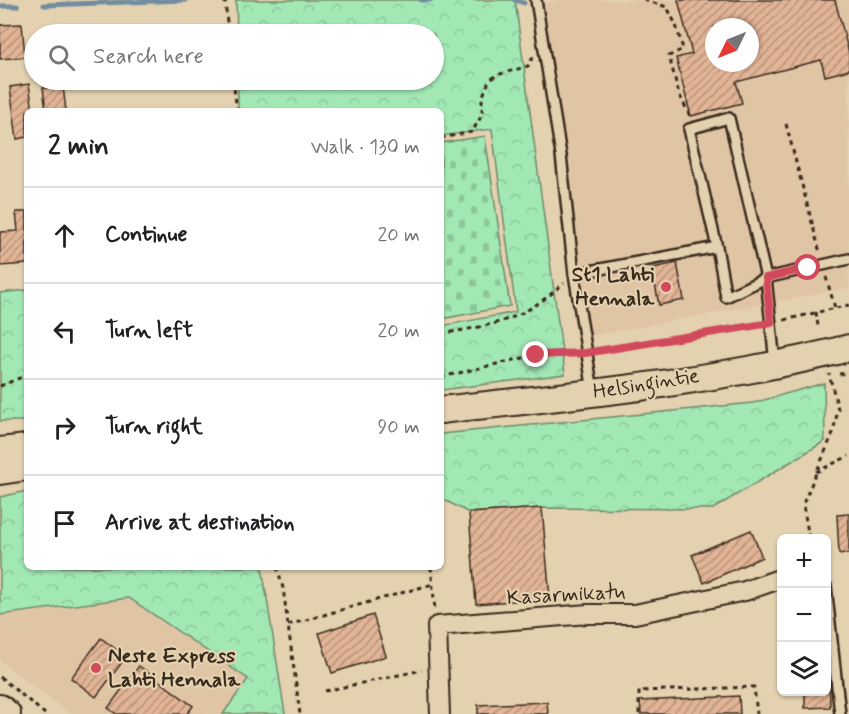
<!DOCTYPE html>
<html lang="en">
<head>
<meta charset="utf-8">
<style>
	body { margin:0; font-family:Mynerve,sans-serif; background:#f6f6f6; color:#202124 }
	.controls { position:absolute; right:18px; bottom:18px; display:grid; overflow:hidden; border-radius:9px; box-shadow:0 2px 4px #0004 }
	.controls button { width:54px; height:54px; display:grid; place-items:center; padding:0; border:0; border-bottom:2px solid #e0e0e0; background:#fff; color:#202124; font:30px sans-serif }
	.compass { position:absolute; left:705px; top:18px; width:54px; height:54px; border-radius:50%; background:#fff; box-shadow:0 2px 4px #0004; rotate:227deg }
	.stop { position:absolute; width:18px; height:18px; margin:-14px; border:4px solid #d1495b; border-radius:50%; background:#fff }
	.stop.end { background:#d1495b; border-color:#fff; box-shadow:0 2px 6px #0008 }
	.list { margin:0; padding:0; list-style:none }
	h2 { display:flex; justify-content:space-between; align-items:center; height:78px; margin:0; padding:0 24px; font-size:26px }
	h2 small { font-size:20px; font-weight:400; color:#757577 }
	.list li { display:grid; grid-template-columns:39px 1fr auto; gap:18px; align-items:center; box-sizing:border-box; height:96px; padding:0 24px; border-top:2px solid #e0e0e0 }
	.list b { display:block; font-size:22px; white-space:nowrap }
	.list em { font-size:20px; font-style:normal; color:#757577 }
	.icon { flex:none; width:33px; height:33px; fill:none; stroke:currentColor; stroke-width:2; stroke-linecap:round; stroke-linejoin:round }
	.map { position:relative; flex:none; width:849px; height:714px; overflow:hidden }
	.search { position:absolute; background:#fff; box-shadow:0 2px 4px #0004; left:24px; top:24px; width:420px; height:66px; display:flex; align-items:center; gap:15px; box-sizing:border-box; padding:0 21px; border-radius:33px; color:#757577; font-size:22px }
	.panel { position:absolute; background:#fff; box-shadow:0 2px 4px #0004; left:24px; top:108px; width:420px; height:462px; border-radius:9px }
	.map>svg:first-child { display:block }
	.built { fill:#e0c5a5; fill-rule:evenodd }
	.forest { fill:url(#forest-crowns); stroke:#6e896a; stroke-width:1.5 }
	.cemetery { fill:url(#cemetery-stones); stroke:#6e896a; stroke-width:1.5 }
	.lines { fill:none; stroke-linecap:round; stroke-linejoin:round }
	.stream { stroke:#728da0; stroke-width:5 }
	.building { fill:url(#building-hatch); stroke:#3b2a1e; stroke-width:1.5; fill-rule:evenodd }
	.lane-casing { stroke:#3b2a1e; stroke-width:14 }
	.street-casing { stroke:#3b2a1e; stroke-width:22 }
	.secondary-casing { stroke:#3b2a1e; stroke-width:30 }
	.path { stroke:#3b2a1e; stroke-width:3; stroke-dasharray:4.5 4.5; stroke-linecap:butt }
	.lane { stroke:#e3d1af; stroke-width:9 }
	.street { stroke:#e3d1af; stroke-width:18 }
	.secondary { stroke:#e3d1af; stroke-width:26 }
	.route { stroke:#d1495b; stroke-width:8 }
	.poi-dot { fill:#d1495b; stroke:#e3d1af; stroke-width:2 }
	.labels { text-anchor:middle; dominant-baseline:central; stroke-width:4.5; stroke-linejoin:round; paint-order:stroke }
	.poi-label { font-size:21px; font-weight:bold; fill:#3b2a1e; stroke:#e3d1af; text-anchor:end }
	.street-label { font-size:21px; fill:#3b2a1e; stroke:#e3d1af }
</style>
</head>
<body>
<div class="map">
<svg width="849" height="714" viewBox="0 0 849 714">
	<defs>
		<pattern id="forest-crowns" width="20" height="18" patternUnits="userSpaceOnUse" patternTransform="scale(1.5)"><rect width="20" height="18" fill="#a2e8b5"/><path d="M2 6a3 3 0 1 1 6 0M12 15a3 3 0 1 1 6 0" fill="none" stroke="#8cc79b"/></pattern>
		<pattern id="cemetery-stones" width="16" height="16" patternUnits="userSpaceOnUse" patternTransform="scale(1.5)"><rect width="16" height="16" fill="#a2e8b5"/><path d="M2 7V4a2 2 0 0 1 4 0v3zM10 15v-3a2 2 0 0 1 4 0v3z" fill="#8cc79b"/></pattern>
		<pattern id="building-hatch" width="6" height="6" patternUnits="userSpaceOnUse" patternTransform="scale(1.5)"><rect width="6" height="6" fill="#e2b496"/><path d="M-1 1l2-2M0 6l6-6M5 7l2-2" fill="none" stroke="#b8937a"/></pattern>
	</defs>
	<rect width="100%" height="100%" fill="#e3d1af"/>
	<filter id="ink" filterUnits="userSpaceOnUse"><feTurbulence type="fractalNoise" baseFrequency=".0167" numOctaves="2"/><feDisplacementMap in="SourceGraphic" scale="12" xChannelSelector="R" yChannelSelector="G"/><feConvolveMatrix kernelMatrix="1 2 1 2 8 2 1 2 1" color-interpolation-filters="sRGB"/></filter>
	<g filter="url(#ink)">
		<!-- built -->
		<g class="built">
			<path d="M558 0H849V288L576 339 536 6ZM714 27H750V63H714Z"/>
			<polygon points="129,598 249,679 223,714 70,714 0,661 0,615"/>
		</g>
		<!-- forest -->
		<g class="forest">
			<polygon points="236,0 515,0 565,374 441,390 441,326 516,312 492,129 441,136 441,111 238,111 238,80 434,80 434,34 237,34"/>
			<polygon points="27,290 27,421 0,421 0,293"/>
			<polygon points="824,383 825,441 713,509 542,508 469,513 441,498 441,434 753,403"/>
			<polygon points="27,491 27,567 262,567 285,714 223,714 248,679 129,598 0,615 0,497"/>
		</g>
		<!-- cemetery -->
		<polygon class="cemetery" points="485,136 510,306 441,319 441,143"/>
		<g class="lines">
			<!-- stream -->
			<g class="stream">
				<polyline points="421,0 430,0"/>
				<polyline points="515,0 524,3"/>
				<polyline points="44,5 185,0"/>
				<polyline points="0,6 17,6"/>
			</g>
		</g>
		<!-- building -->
		<g class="building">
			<path d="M678 0H835L849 53V70L825 76 821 60 736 82 742 103 691 116 676 58 692 54ZM714 27H750V63H714Z"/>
			<polygon points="22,24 25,57 0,59 0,25"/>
			<polygon points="29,84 33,111 27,111 27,137 17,139 10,87"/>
			<polygon points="63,86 66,111 46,111 43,88"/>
			<polygon points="16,212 27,212 27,264 0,266 0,232 18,231"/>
			<polygon points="677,263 684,300 659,305 652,268"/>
			<polygon points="542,508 550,598 476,604 469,513"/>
			<polygon points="849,514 849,553 839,554 837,515"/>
			<polygon points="751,530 762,557 704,583 692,555"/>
			<polygon points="373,615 386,656 332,673 319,633"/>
			<polygon points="101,638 126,657 96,697 71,678"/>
			<polygon points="139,666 193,706 187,714 116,714 108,708"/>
			<polygon points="826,671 829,671 830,707 805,708 805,692 826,692"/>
			<polygon points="739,696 740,714 641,714 640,701"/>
			<polygon points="547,702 548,714 478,714 478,705"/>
		</g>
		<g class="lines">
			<defs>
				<g id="lane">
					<polyline points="536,0 561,155 574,274"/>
					<polyline points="717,247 726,297 766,278 849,259"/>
					<polyline points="593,391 574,274 717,247 689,129 729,118 766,278 775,363"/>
					<polyline points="826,586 840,714"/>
				</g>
				<polyline id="street" points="440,714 437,626 588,614 635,614 745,591 782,578"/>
				<g id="secondary">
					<path d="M441 410C577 395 716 382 849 348"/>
					<polyline points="0,451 27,448"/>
					<polyline points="0,471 27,467"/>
					<polyline points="0,708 7,714"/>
				</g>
			</defs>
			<!-- lane casing -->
			<use href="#lane" class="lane-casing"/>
			<!-- street casing -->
			<use href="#street" class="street-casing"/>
			<!-- secondary casing -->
			<use href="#secondary" class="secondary-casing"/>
			<!-- path -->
			<g class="path">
				<polyline points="225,0 228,34"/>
				<polyline points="644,0 667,7 676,25 683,49 669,56 679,94 690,116"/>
				<polyline points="233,80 237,111"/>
				<polyline points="786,124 820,253"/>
				<polyline points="441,138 472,132 482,115 482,98 489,81 497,75 528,66 533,57"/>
				<polyline points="826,277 835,308"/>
				<polyline points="816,312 818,326"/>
				<polyline points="784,320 849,305"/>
				<path d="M441 334C497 324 520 322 564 283"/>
				<polyline points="597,351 760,325"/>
				<polyline points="839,374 849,373"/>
				<polyline points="441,377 536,355 576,353"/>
				<polyline points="0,386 27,375"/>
				<polyline points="816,472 849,456"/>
				<polyline points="809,538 803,504 833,433 838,409 829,374"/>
				<polyline points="277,567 283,588 300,714"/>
				<polyline points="431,567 435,610"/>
				<polyline points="288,625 433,584"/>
				<polyline points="0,677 45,714"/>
				<polyline points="325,691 422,670"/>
				<polyline points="639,714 639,691 754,687 757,714"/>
			</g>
			<!-- lane -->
			<use href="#lane" class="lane"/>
			<!-- street -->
			<use href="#street" class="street"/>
			<!-- secondary -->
			<use href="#secondary" class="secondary"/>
		</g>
	</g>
	<g class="lines" filter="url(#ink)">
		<!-- route -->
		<polyline class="route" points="536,355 585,353 771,323 766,278 808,268"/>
	</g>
	<!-- markers -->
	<g class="poi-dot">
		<circle cx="666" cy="287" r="6"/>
		<circle cx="96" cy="668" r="6"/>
	</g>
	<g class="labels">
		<!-- poi labels -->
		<g class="poi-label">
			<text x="654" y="275">St1 Lahti<tspan x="654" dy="24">Hennala</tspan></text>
			<text x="108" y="656" text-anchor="start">Neste Express<tspan x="108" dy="24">Lahti Hennala</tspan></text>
		</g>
		<!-- street labels -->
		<g class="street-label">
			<text transform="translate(646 384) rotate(-9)">Helsingintie</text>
			<text transform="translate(566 595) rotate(-3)">Kasarmikatu</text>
		</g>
	</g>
</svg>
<div class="controls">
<button>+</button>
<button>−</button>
<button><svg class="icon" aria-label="layers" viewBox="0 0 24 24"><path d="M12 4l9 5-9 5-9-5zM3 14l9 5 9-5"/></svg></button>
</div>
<svg class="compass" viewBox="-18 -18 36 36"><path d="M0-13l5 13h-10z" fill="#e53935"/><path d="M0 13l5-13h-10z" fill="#757577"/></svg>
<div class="stop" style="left:808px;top:268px"></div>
<div class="stop end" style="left:536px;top:355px"></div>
<div class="search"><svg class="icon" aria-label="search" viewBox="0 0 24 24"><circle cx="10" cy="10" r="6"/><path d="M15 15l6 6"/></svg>Search here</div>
<section class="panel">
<h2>2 min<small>Walk · 130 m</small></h2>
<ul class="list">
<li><svg class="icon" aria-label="ahead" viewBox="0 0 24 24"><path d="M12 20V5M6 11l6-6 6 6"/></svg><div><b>Continue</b></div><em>20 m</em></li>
<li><svg class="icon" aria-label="left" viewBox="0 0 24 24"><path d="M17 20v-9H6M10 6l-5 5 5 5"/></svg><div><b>Turn left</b></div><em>20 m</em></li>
<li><svg class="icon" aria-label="right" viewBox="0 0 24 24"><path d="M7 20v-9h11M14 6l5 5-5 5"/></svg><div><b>Turn right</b></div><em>90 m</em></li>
<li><svg class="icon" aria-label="arrive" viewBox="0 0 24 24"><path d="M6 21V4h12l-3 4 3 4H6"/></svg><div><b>Arrive at destination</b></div></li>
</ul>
</section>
</div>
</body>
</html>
